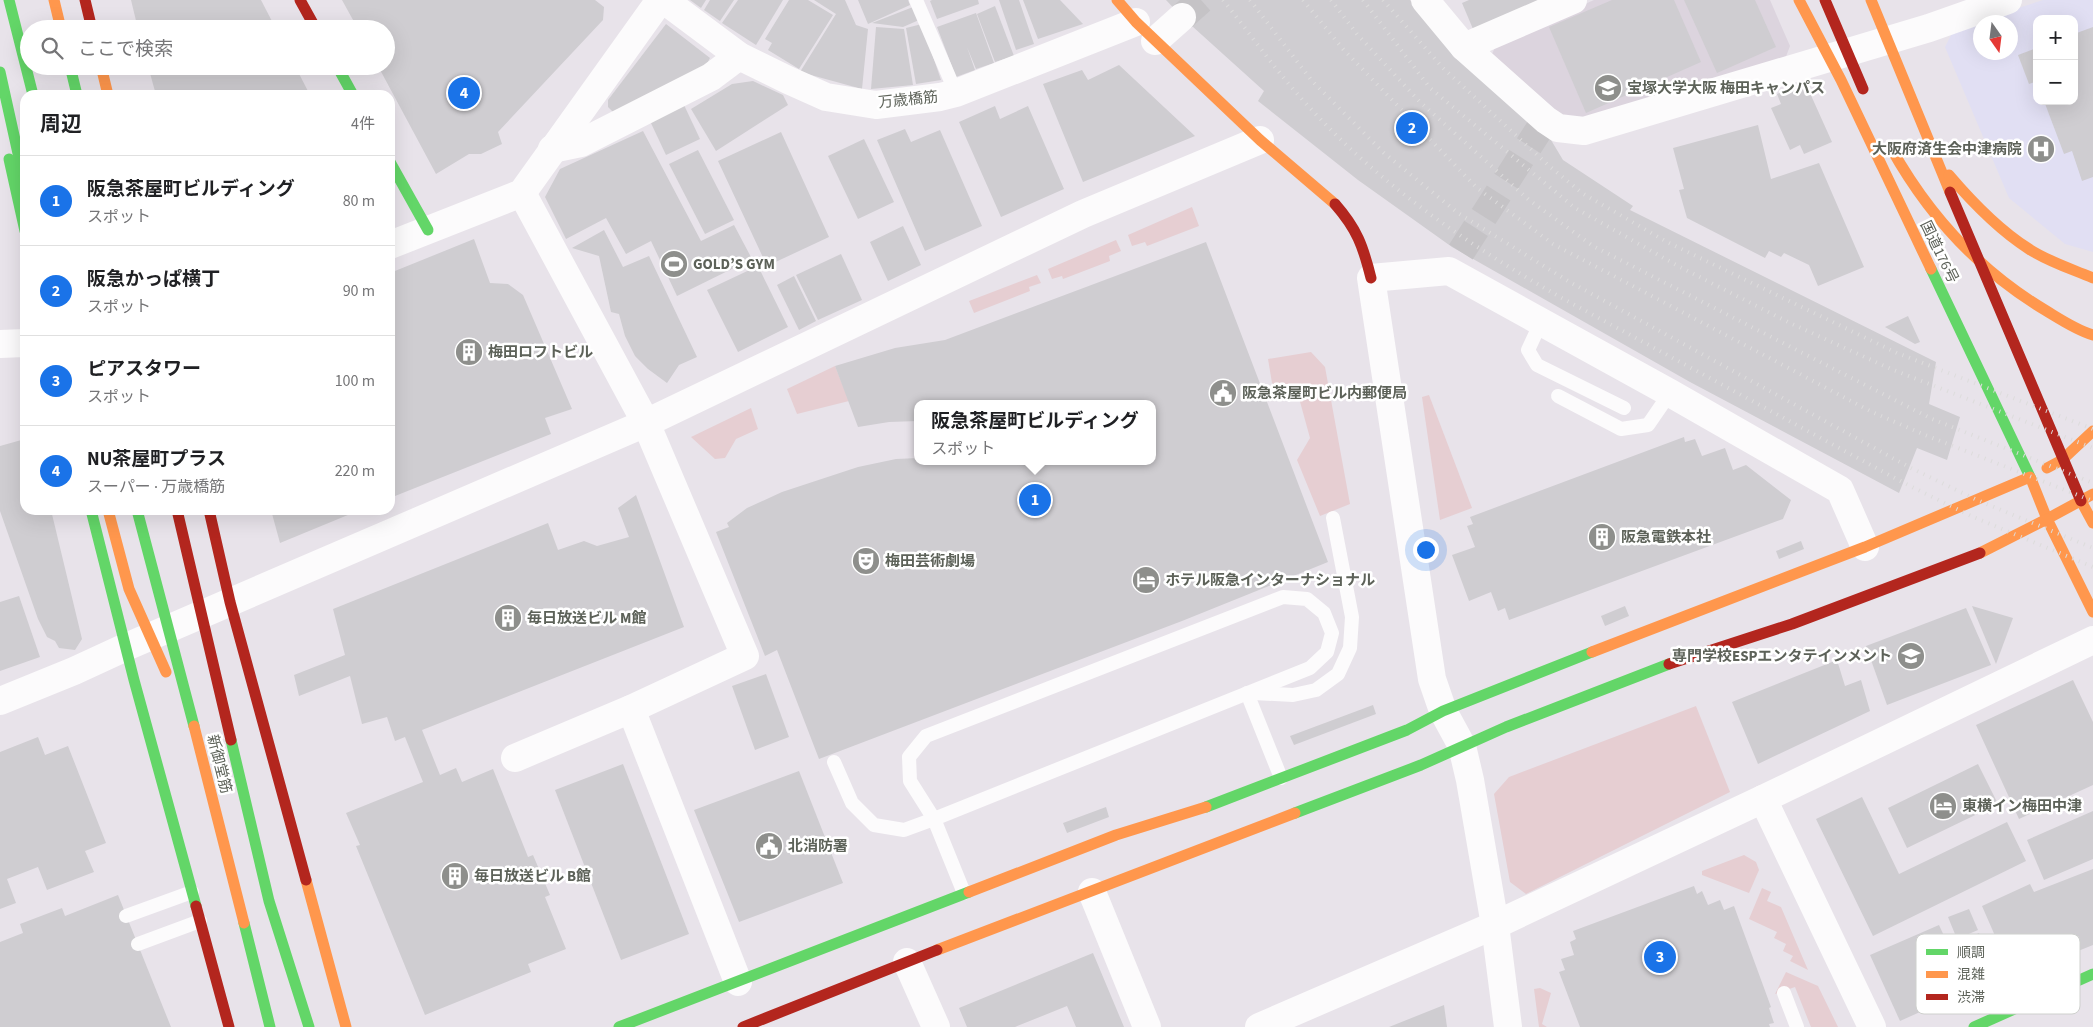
<!DOCTYPE html>
<html lang="ja">
<head>
<meta charset="utf-8">
<style>
	body { margin:0; font-family:"Source Sans 3","Noto Sans JP",sans-serif; background:#f6f6f6; color:#202124 }
	.controls { position:absolute; right:15px; top:15px; display:grid; overflow:hidden; border-radius:10px; box-shadow:0 5px 20px #0002 }
	.controls button { width:45px; height:45px; display:grid; place-items:center; padding:0; border:0; border-bottom:1px solid #e0e0e0; background:#fff; color:#202124; font:25px sans-serif }
	.compass { position:absolute; left:1973px; top:15px; width:45px; height:45px; border-radius:50%; background:#fff; box-shadow:0 5px 20px #0002; rotate:166deg }
	.you { position:absolute; left:1425px; top:549px; width:18px; height:18px; margin:-12px; border:4px solid #fff; border-radius:50%; background:#1a73e8; box-shadow:0 0 0 8px #1a73e833 }
	.badge { display:grid; place-items:center; width:32px; height:32px; border-radius:50%; background:#1a73e8; color:#fff; font-size:16px; font-weight:700 }
	.pin { position:absolute; translate:-50% -50%; border:2px solid #fff; box-shadow:0 1px 5px #0006 }
	.popup { position:absolute; left:914px; top:400px; width:242px; height:65px; box-sizing:border-box; display:grid; place-content:center; border-radius:10px; background:#fff; filter:drop-shadow(0 1px 4px #0005); font-size:16px; white-space:nowrap; color:#757577 }
	.popup b { font-size:19px; color:#202124 }
	.popup::after { content:''; position:absolute; left:50%; top:100%; margin-left:-10px; border:10px solid transparent; border-top-color:#fff }
	.list { margin:0; padding:0; list-style:none }
	h2 { display:flex; justify-content:space-between; align-items:center; height:65px; margin:0; padding:0 20px; font-size:21px }
	h2 small { font-size:16px; font-weight:400; color:#757577 }
	.list li { display:grid; grid-template-columns:32px 1fr auto; gap:15px; align-items:center; box-sizing:border-box; height:90px; padding:0 20px; border-top:1px solid #e0e0e0 }
	.list b { display:block; font-size:19px; white-space:nowrap }
	.list p { margin:0; font-size:16px; white-space:nowrap; color:#757577 }
	.list em { font-size:16px; font-style:normal; color:#757577 }
	.icon { flex:none; width:28px; height:28px; fill:none; stroke:currentColor; stroke-width:2; stroke-linecap:round; stroke-linejoin:round }
	.map { position:relative; flex:none; width:2093px; height:1027px; overflow:hidden }
	.search { position:absolute; background:#fff; box-shadow:0 5px 20px #0002; left:20px; top:20px; width:375px; height:55px; display:flex; align-items:center; gap:12px; box-sizing:border-box; padding:0 18px; border-radius:28px; color:#757577; font-size:19px }
	.panel { position:absolute; background:#fff; box-shadow:0 5px 20px #0002; left:20px; top:90px; width:375px; height:425px; border-radius:15px }
	.map>svg:first-child { display:block }
	.education { fill:#dcd4de }
	.medical { fill:#e1dff3; fill-rule:evenodd }
	.green { fill:#e6ced2 }
	.building { fill:#cfcdd1 }
	.lines { fill:none; stroke-linecap:round; stroke-linejoin:round }
	.street-tunnel { stroke:#c5c3c6; stroke-width:28; stroke-dasharray:28 14; stroke-linecap:butt }
	.lane { stroke:#fcfbfc; stroke-width:14 }
	.street { stroke:#fcfbfc; stroke-width:28 }
	.fast { stroke:#63d668; stroke-width:11 }
	.slow { stroke:#ff974d; stroke-width:11 }
	.jam { stroke:#b3261e; stroke-width:11 }
	.rail { stroke:#dddcdc; stroke-width:4; stroke-dasharray:1 6; stroke-linecap:butt }
	.labels { text-anchor:middle; dominant-baseline:central; stroke-width:5; stroke-linejoin:round; paint-order:stroke }
	.poi-label { font-size:15px; font-weight:bold; fill:#5d6259; stroke:#fff; text-anchor:start }
	.street-label { font-size:15px; fill:#5d6259; stroke:#fff }
	.key { fill:#fff; stroke:#ced0cd; stroke-width:1 }
	.key-label { font-size:14px; fill:#5d6259 }
</style>
</head>
<body>
<div class="map">
<svg width="2093" height="1027" viewBox="0 0 2093 1027">
	<rect width="100%" height="100%" fill="#e8e3ea"/>
	<!-- education -->
	<polygon class="education" points="1594,0 1770,0 1790,46 1785,59 1578,119 1563,117 1492,54 1497,43"/>
	<!-- medical -->
	<path class="medical" d="M2043 0H2093V252L2065 244 2009 198 1945 47 1954 29ZM2037 19H2074V101H2037ZM1980 22H2010V52H1980Z"/>
	<!-- green -->
	<g class="green">
		<polygon points="1192,207 1199,226 1147,246 1145,242 1132,246 1128,235"/>
		<polygon points="1116,240 1121,251 1109,256 1110,261 1063,279 1062,276 1052,279 1048,269"/>
		<polygon points="1037,275 1041,283 1029,287 1030,291 974,313 969,301"/>
		<polygon points="1311,352 1325,367 1350,504 1320,516 1297,460 1310,438 1299,398 1272,383 1268,359"/>
		<polygon points="835,366 849,401 797,414 787,389"/>
		<polygon points="1429,395 1472,508 1440,520 1422,397"/>
		<polygon points="751,408 758,429 736,439 725,458 715,459 691,437"/>
		<polygon points="1696,706 1730,792 1526,894 1510,882 1494,794 1509,777"/>
		<polygon points="1744,855 1756,862 1759,870 1749,893 1702,875 1702,871"/>
		<polygon points="1762,888 1771,892 1767,901 1781,907 1808,970 1790,961 1793,956 1783,951 1786,944 1774,938 1777,932 1749,919"/>
		<polygon points="1786,972 1818,986 1838,1027 1811,1027 1795,987 1775,994"/>
		<polygon points="1540,988 1551,993 1542,1024 1547,1027 1539,1027 1534,989"/>
	</g>
	<!-- building -->
	<g class="building">
		<polygon points="131,0 261,0 276,29 138,29"/>
		<polygon points="342,0 595,0 604,7 603,20 498,132 502,144 481,154 469,154 436,174 378,66 386,66 386,29 358,29"/>
		<polygon points="690,0 706,0 701,8"/>
		<polygon points="710,0 734,0 720,21 704,10"/>
		<polygon points="738,0 783,0 756,45 722,23"/>
		<polygon points="789,0 808,0 833,15 799,69 768,50 772,43 765,39"/>
		<polygon points="814,0 845,0 856,25 868,29 862,89 800,72 836,14"/>
		<polygon points="858,0 908,0 910,5 868,24"/>
		<polygon points="932,0 978,0 979,4 937,19 930,1"/>
		<polygon points="999,0 1019,0 1034,44 1016,50"/>
		<polygon points="1023,0 1060,0 1083,24 1038,39"/>
		<polygon points="1166,0 1410,0 1433,30 1542,125 1563,160 1633,206 1630,210 1936,362 1929,404 1960,417 1947,460 1917,448 1899,493 1690,382 1452,247 1358,180 1258,101 1264,91 1182,17"/>
		<polygon points="1469,0 1542,0 1473,29 1462,3"/>
		<polygon points="1612,0 1674,0 1701,62 1586,113 1549,27"/>
		<polygon points="1684,0 1755,0 1776,47 1717,73"/>
		<polygon points="995,6 1014,56 995,62 977,14"/>
		<polygon points="913,7 919,20 903,27 872,23"/>
		<polygon points="976,13 994,63 976,69 967,47 975,70 956,77 937,27"/>
		<polygon points="666,24 710,58 702,73 613,112 608,107 608,100"/>
		<polygon points="922,24 941,80 916,84 906,28"/>
		<polygon points="876,27 904,29 913,85 871,89"/>
		<polygon points="2093,27 2093,177 2082,181 2072,151 2064,154 2044,101 2074,101 2074,34"/>
		<polygon points="2037,48 2037,81 2029,84 2018,55"/>
		<polygon points="1119,65 1195,136 1083,182 1043,84 1082,70 1088,80"/>
		<polygon points="148,66 295,66 310,95 156,95"/>
		<polygon points="753,81 783,95 788,105 716,151 691,109 732,84"/>
		<polygon points="1805,82 1832,142 1804,154 1800,145 1790,150 1771,108 1781,104 1777,94"/>
		<polygon points="684,105 700,139 666,155 650,121"/>
		<polygon points="995,106 1000,119 1028,106 1064,189 1001,217 959,122"/>
		<polygon points="1758,125 1771,179 1819,163 1864,267 1818,286 1809,265 1784,253 1781,257 1769,251 1765,258 1687,218 1679,190 1684,189 1673,148"/>
		<polygon points="905,129 911,142 940,130 982,226 925,251 877,140"/>
		<polygon points="643,131 701,241 734,225 752,259 677,296 651,241 626,254 606,218 566,239 545,197 560,169"/>
		<polygon points="781,132 829,237 767,266 718,161"/>
		<polygon points="864,139 894,202 858,219 828,156"/>
		<polygon points="698,150 734,220 705,234 669,164"/>
		<polygon points="903,226 921,265 888,281 870,242"/>
		<polygon points="604,230 623,267 649,256 697,357 679,365 667,383 648,369 635,356 625,336 619,314 611,312 599,256 572,248"/>
		<polygon points="474,239 490,283 508,284 523,295 572,409 545,418 551,434 390,498 390,273"/>
		<polygon points="1206,242 1328,562 1182,621 819,759 777,650 765,656 716,532 729,527 727,523 747,508 782,492 858,467 896,459 918,458 918,461 1152,461 1152,404 918,404 918,421 889,422 858,427 835,366 895,348 945,340"/>
		<polygon points="841,254 862,300 818,320 796,275"/>
		<polygon points="758,266 788,327 738,352 707,290"/>
		<polygon points="794,276 816,321 799,330 777,285"/>
		<polygon points="1908,316 1920,342 1915,344 1885,327"/>
		<polygon points="1684,437 1685,442 1695,439 1702,456 1725,448 1733,470 1746,465 1791,500 1783,519 1509,620 1505,608 1498,611 1491,592 1469,601 1452,555 1475,547 1467,526 1473,524 1470,517"/>
		<polygon points="25,439 25,510 51,510 82,639 75,650 59,648 55,641 47,637 38,619 0,511 0,446"/>
		<polygon points="636,495 684,627 422,730 440,775 456,768 462,782 493,769 528,857 533,855 550,895 545,897 566,949 528,964 531,972 425,1015 356,846 360,845 346,813 423,782 405,737 395,741 387,717 362,724 350,676 299,696 294,675 345,655 333,609 548,523 558,550 584,541 597,546 629,537 618,508"/>
		<polygon points="271,510 360,510 280,543"/>
		<polygon points="1801,541 1804,549 1779,559 1776,551"/>
		<polygon points="19,596 40,657 0,671 0,602"/>
		<polygon points="1625,606 1629,616 1605,626 1601,616"/>
		<polygon points="1972,606 2013,618 1996,664"/>
		<polygon points="1966,608 1991,665 1887,705 1866,646"/>
		<polygon points="1837,660 1845,686 1861,680 1870,711 1758,764 1732,702"/>
		<polygon points="766,674 789,737 755,750 732,686"/>
		<polygon points="2073,680 2093,722 2093,785 2019,819 1976,725"/>
		<polygon points="1373,705 1376,714 1294,745 1290,736"/>
		<polygon points="38,737 45,755 68,746 106,843 85,851 94,872 47,890 38,867 7,879 16,903 0,909 0,752"/>
		<polygon points="623,764 689,934 621,960 555,790"/>
		<polygon points="1978,764 1998,804 1907,848 1888,808"/>
		<polygon points="799,771 843,883 739,922 694,810"/>
		<polygon points="1862,797 1899,874 2007,822 2026,861 1873,936 1816,819"/>
		<polygon points="1106,807 1109,817 1067,833 1063,823"/>
		<polygon points="2093,811 2093,859 2044,880 2027,840"/>
		<polygon points="2093,869 2093,945 2013,977 1982,906 2030,884 2034,892"/>
		<polygon points="1694,886 1697,894 1702,891 1708,905 1720,900 1724,910 1734,906 1771,1007 1769,1008 1774,1023 1769,1024 1770,1027 1580,1027 1559,972 1565,970 1561,959 1574,955 1570,942 1576,939 1573,931"/>
		<polygon points="118,895 171,1027 0,1027 0,942 23,933 20,924 62,908 65,916"/>
		<polygon points="1969,909 1978,930 1957,939 1948,917"/>
		<polygon points="1939,925 1969,990 1900,1021 1870,955"/>
		<polygon points="1979,933 2003,985 1981,994 1956,943"/>
		<polygon points="1093,953 1124,1027 1076,1027 1067,1006 1015,1027 967,1027 959,1008"/>
		<polygon points="1444,1005 1447,1027 1389,1027"/>
	</g>
	<g class="lines">
		<!-- street-tunnel -->
		<g class="street-tunnel">
			<polyline points="1182,17 1201,0"/>
			<polyline points="1461,252 1542,125"/>
		</g>
		<!-- lane -->
		<g class="lane">
			<polyline points="916,0 956,93"/>
			<polyline points="1541,322 1528,350 1537,365 1624,408"/>
			<polyline points="1558,396 1621,429 1648,425 1670,393"/>
			<polyline points="1247,693 1281,778"/>
			<polyline points="1253,693 1293,695 1316,690 1338,674 1350,648 1352,617 1333,518"/>
			<polyline points="834,762 852,803 874,825 904,830 934,819 1310,668 1327,652 1332,633 1324,613 1307,599 1283,597 926,736 909,757 910,781 934,819 964,893"/>
			<polyline points="126,916 192,892"/>
			<polyline points="138,944 200,921"/>
			<polyline points="1784,993 1797,1027"/>
		</g>
		<!-- street -->
		<g class="street">
			<polyline points="664,0 739,56 788,80 826,97 876,105 940,97 956,93 1136,22"/>
			<polyline points="1425,0 1464,47 1546,120 1558,128 1584,131 1929,28 2008,0"/>
			<polyline points="1155,41 1182,17"/>
			<polyline points="1464,47 1573,0"/>
			<polyline points="552,149 581,143 711,77 739,56"/>
			<polyline points="390,245 522,193 660,0"/>
			<polyline points="0,344 25,343"/>
			<polyline points="0,701 74,671 126,647 646,423 1083,214 1260,140"/>
			<polyline points="631,709 738,982"/>
			<polyline points="515,758 631,709 745,656 646,423 522,193"/>
			<polyline points="1763,799 1872,1027"/>
			<polyline points="1092,892 1147,1027"/>
			<polyline points="907,962 936,1027"/>
			<polyline points="1259,1027 1495,925 1763,799 2093,640"/>
			<polyline points="1508,1027 1495,925 1470,780 1462,746 1443,711 1432,679 1371,278 1449,271 1670,393 1840,490 1865,547"/>
		</g>
		<!-- fast -->
		<g class="fast">
			<polyline points="9,0 33,95"/>
			<polyline points="70,66 77,95"/>
			<polyline points="337,66 353,95"/>
			<polyline points="0,72 25,185"/>
			<polyline points="9,159 25,231"/>
			<polyline points="390,162 428,230"/>
			<polyline points="1931,269 2031,479"/>
			<polyline points="91,510 134,680 196,906"/>
			<polyline points="137,510 194,726"/>
			<polyline points="231,740 269,901 309,1027"/>
			<polyline points="1206,807 1407,730 1443,711 1592,652"/>
			<polyline points="1295,813 1421,765 1506,727 1669,664"/>
			<polyline points="244,923 270,1027"/>
			<polyline points="619,1027 969,892"/>
			<polyline points="1974,1027 2093,974"/>
		</g>
		<!-- slow -->
		<g class="slow">
			<polyline points="54,0 61,29"/>
			<polyline points="1117,0 1136,22 1260,140 1335,204"/>
			<polyline points="1799,0 1841,80 1931,269"/>
			<polyline points="1871,0 1950,192"/>
			<polyline points="101,66 108,95"/>
			<path d="M1891 148C1929 216 1978 270 2045 310 2060 319 2076 330 2093 335"/>
			<path d="M1949 175C1972 202 1999 230 2029 249 2049 262 2072 269 2093 278"/>
			<polyline points="2047,468 2062,460 2093,431"/>
			<polyline points="2031,479 2047,519 2093,494"/>
			<polyline points="2081,501 2093,523"/>
			<polyline points="108,510 129,589 166,672"/>
			<polyline points="2047,519 2093,612"/>
			<polyline points="1980,553 2047,519"/>
			<polyline points="1592,652 1865,547 2030,477"/>
			<polyline points="194,726 244,923"/>
			<polyline points="306,880 346,1027"/>
			<polyline points="969,892 1116,835 1206,807"/>
			<polyline points="937,950 1295,813"/>
		</g>
		<!-- jam -->
		<g class="jam">
			<polyline points="85,0 92,29"/>
			<polyline points="300,0 316,29"/>
			<polyline points="1825,0 1863,89"/>
			<polyline points="1950,192 2081,501"/>
			<path d="M1335 204C1357 229 1363 246 1371 278"/>
			<polyline points="177,510 231,740"/>
			<polyline points="209,510 230,602 306,880"/>
			<polyline points="1669,664 1792,624 1980,553"/>
			<polyline points="196,906 229,1027"/>
			<polyline points="743,1027 937,950"/>
		</g>
		<!-- rail -->
		<g class="rail">
			<path d="M1223 0C1249 32 1273 67 1301 98 1374 181 1465 243 1560 297L1904 483 1971 516 2093 567"/>
			<polyline points="1250,0 1312,81 1384,153 1458,213 1568,281 1911,468 1977,500 2093,548"/>
			<polyline points="1303,0 1343,49 1477,188 1553,244 1872,412 1925,435 2093,501"/>
			<polyline points="1331,0 1357,34 1419,101 1529,200 1593,246 1932,419 2093,483"/>
			<polyline points="1363,0 1430,88 1575,208 1678,266 1790,323 1891,369 2093,448"/>
			<polyline points="1383,0 1443,68 1548,165 1582,193 1667,242 1897,353 2093,429"/>
		</g>
	</g>
	<!-- icons -->
	<defs>
		<symbol id="university-disc" viewBox="-11 -11 22 22"><circle r="9.5" fill="#8e8f8c" stroke="#fff"/><path d="M0-5L7-2L0 1L-7-2ZM-4 1L0 2.5L4 1V4Q0 6-4 4Z" fill="#fff"/></symbol>
		<symbol id="hospital-disc" viewBox="-11 -11 22 22"><circle r="9.5" fill="#8e8f8c" stroke="#fff"/><path d="M-5-5h3v3.5h4V-5h3V5h-3V1.5h-4V5h-3Z" fill="#fff"/></symbol>
		<symbol id="stadium-disc" viewBox="-11 -11 22 22"><circle r="9.5" fill="#8e8f8c" stroke="#fff"/><path d="M0-5a6.5 5 0 1 0 0 10a6.5 5 0 1 0 0-10ZM-3.5-1.8h7v3.6h-7Z" fill="#fff"/></symbol>
		<symbol id="building-disc" viewBox="-11 -11 22 22"><circle r="9.5" fill="#8e8f8c" stroke="#fff"/><path d="M-4-6H4V6H1V3H-1V6H-4ZM-2.5-4.3h1.7v1.8h-1.7ZM.8-4.3h1.7v1.8H.8ZM-2.5-1h1.7V.8h-1.7ZM.8-1h1.7V.8H.8Z" fill="#fff"/></symbol>
		<symbol id="civic-disc" viewBox="-11 -11 22 22"><circle r="9.5" fill="#8e8f8c" stroke="#fff"/><path d="M-.6-6.5H3V-4.5H.6V-3L4-1V1h2V6H-6V1h2V-1L-.6-3ZM-1.2 2.5V6h2.4V2.5Z" fill="#fff"/></symbol>
		<symbol id="theatre-disc" viewBox="-11 -11 22 22"><circle r="9.5" fill="#8e8f8c" stroke="#fff"/><path d="M-5-5.5Q0-4 5-5.5V0Q5 5 0 6Q-5 5-5 0ZM-3.3-2.5H-1v1.5H-3.3ZM1-2.5H3.3v1.5H1ZM-2.8 1Q0 5.5 2.8 1Z" fill="#fff"/></symbol>
		<symbol id="hotel-disc" viewBox="-11 -11 22 22"><circle r="9.5" fill="#8e8f8c" stroke="#fff"/><path d="M-6-4.5h1.5V1H6V5H4.5V3h-9V5H-6ZM-4 0a1.8 1.8 0 1 1 3.6 0ZM.5 0V-2.5h3Q6-2.5 6 0Z" fill="#fff"/></symbol>
	</defs>
	<g fill-rule="evenodd">
		<use href="#university-disc" x="1592" y="72" width="32" height="32"/>
		<use href="#hospital-disc" x="2025" y="133" width="32" height="32"/>
		<use href="#stadium-disc" x="658" y="248" width="32" height="32"/>
		<use href="#building-disc" x="453" y="336" width="32" height="32"/>
		<use href="#civic-disc" x="1207" y="377" width="32" height="32"/>
		<use href="#building-disc" x="1586" y="521" width="32" height="32"/>
		<use href="#theatre-disc" x="850" y="545" width="32" height="32"/>
		<use href="#hotel-disc" x="1130" y="564" width="32" height="32"/>
		<use href="#building-disc" x="492" y="602" width="32" height="32"/>
		<use href="#university-disc" x="1895" y="640" width="32" height="32"/>
		<use href="#hotel-disc" x="1927" y="790" width="32" height="32"/>
		<use href="#civic-disc" x="753" y="830" width="32" height="32"/>
		<use href="#building-disc" x="439" y="860" width="32" height="32"/>
	</g>
	<g class="labels">
		<!-- poi labels -->
		<g class="poi-label">
			<text x="1627" y="88">宝塚大学大阪 梅田キャンパス</text>
			<text x="2022" y="149" text-anchor="end">大阪府済生会中津病院</text>
			<text x="693" y="264">GOLD’S GYM</text>
			<text x="488" y="352">梅田ロフトビル</text>
			<text x="1242" y="393">阪急茶屋町ビル内郵便局</text>
			<text x="1621" y="537">阪急電鉄本社</text>
			<text x="885" y="561">梅田芸術劇場</text>
			<text x="1165" y="580">ホテル阪急インターナショナル</text>
			<text x="527" y="618">毎日放送ビル M館</text>
			<text x="1892" y="656" text-anchor="end">専門学校ESPエンタテインメント</text>
			<text x="1962" y="806">東横イン梅田中津</text>
			<text x="788" y="846">北消防署</text>
			<text x="474" y="876">毎日放送ビル B館</text>
		</g>
		<!-- street labels -->
		<g class="street-label">
			<text transform="translate(908 100) rotate(-6)">万歳橋筋</text>
			<text transform="translate(1939 252) rotate(64)">国道176号</text>
			<text transform="translate(219 764) rotate(76)">新御堂筋</text>
		</g>
	</g>
	<!-- legend -->
	<rect x="1916" y="934" width="164" height="80" rx="8" class="key"/>
	<rect x="1926" y="949" width="22" height="6" fill="#63d668"/>
	<rect x="1926" y="971" width="22" height="7" fill="#ff974d"/>
	<rect x="1926" y="994" width="22" height="6" fill="#b3261e"/>
	<g class="key-label">
		<text x="1957" y="957">順調</text>
		<text x="1957" y="979">混雑</text>
		<text x="1957" y="1002">渋滞</text>
	</g>
</svg>
<div class="controls">
<button>+</button>
<button>−</button>
</div>
<svg class="compass" viewBox="-18 -18 36 36"><path d="M0-13l5 13h-10z" fill="#e53935"/><path d="M0 13l5-13h-10z" fill="#757577"/></svg>
<div class="you"></div>
<div class="pin badge" style="left:1035px;top:500px">1</div>
<div class="popup"><b>阪急茶屋町ビルディング</b>スポット</div>
<div class="pin badge" style="left:1412px;top:128px">2</div>
<div class="pin badge" style="left:1660px;top:957px">3</div>
<div class="pin badge" style="left:464px;top:93px">4</div>
<div class="search"><svg class="icon" aria-label="search" viewBox="0 0 24 24"><circle cx="10" cy="10" r="6"/><path d="M15 15l6 6"/></svg>ここで検索</div>
<section class="panel">
<h2>周辺<small>4件</small></h2>
<ul class="list">
<li><span class="badge">1</span><div><b>阪急茶屋町ビルディング</b><p>スポット</p></div><em>80 m</em></li>
<li><span class="badge">2</span><div><b>阪急かっぱ横丁</b><p>スポット</p></div><em>90 m</em></li>
<li><span class="badge">3</span><div><b>ピアスタワー</b><p>スポット</p></div><em>100 m</em></li>
<li><span class="badge">4</span><div><b>NU茶屋町プラス</b><p>スーパー · 万歳橋筋</p></div><em>220 m</em></li>
</ul>
</section>
</div>
</body>
</html>
